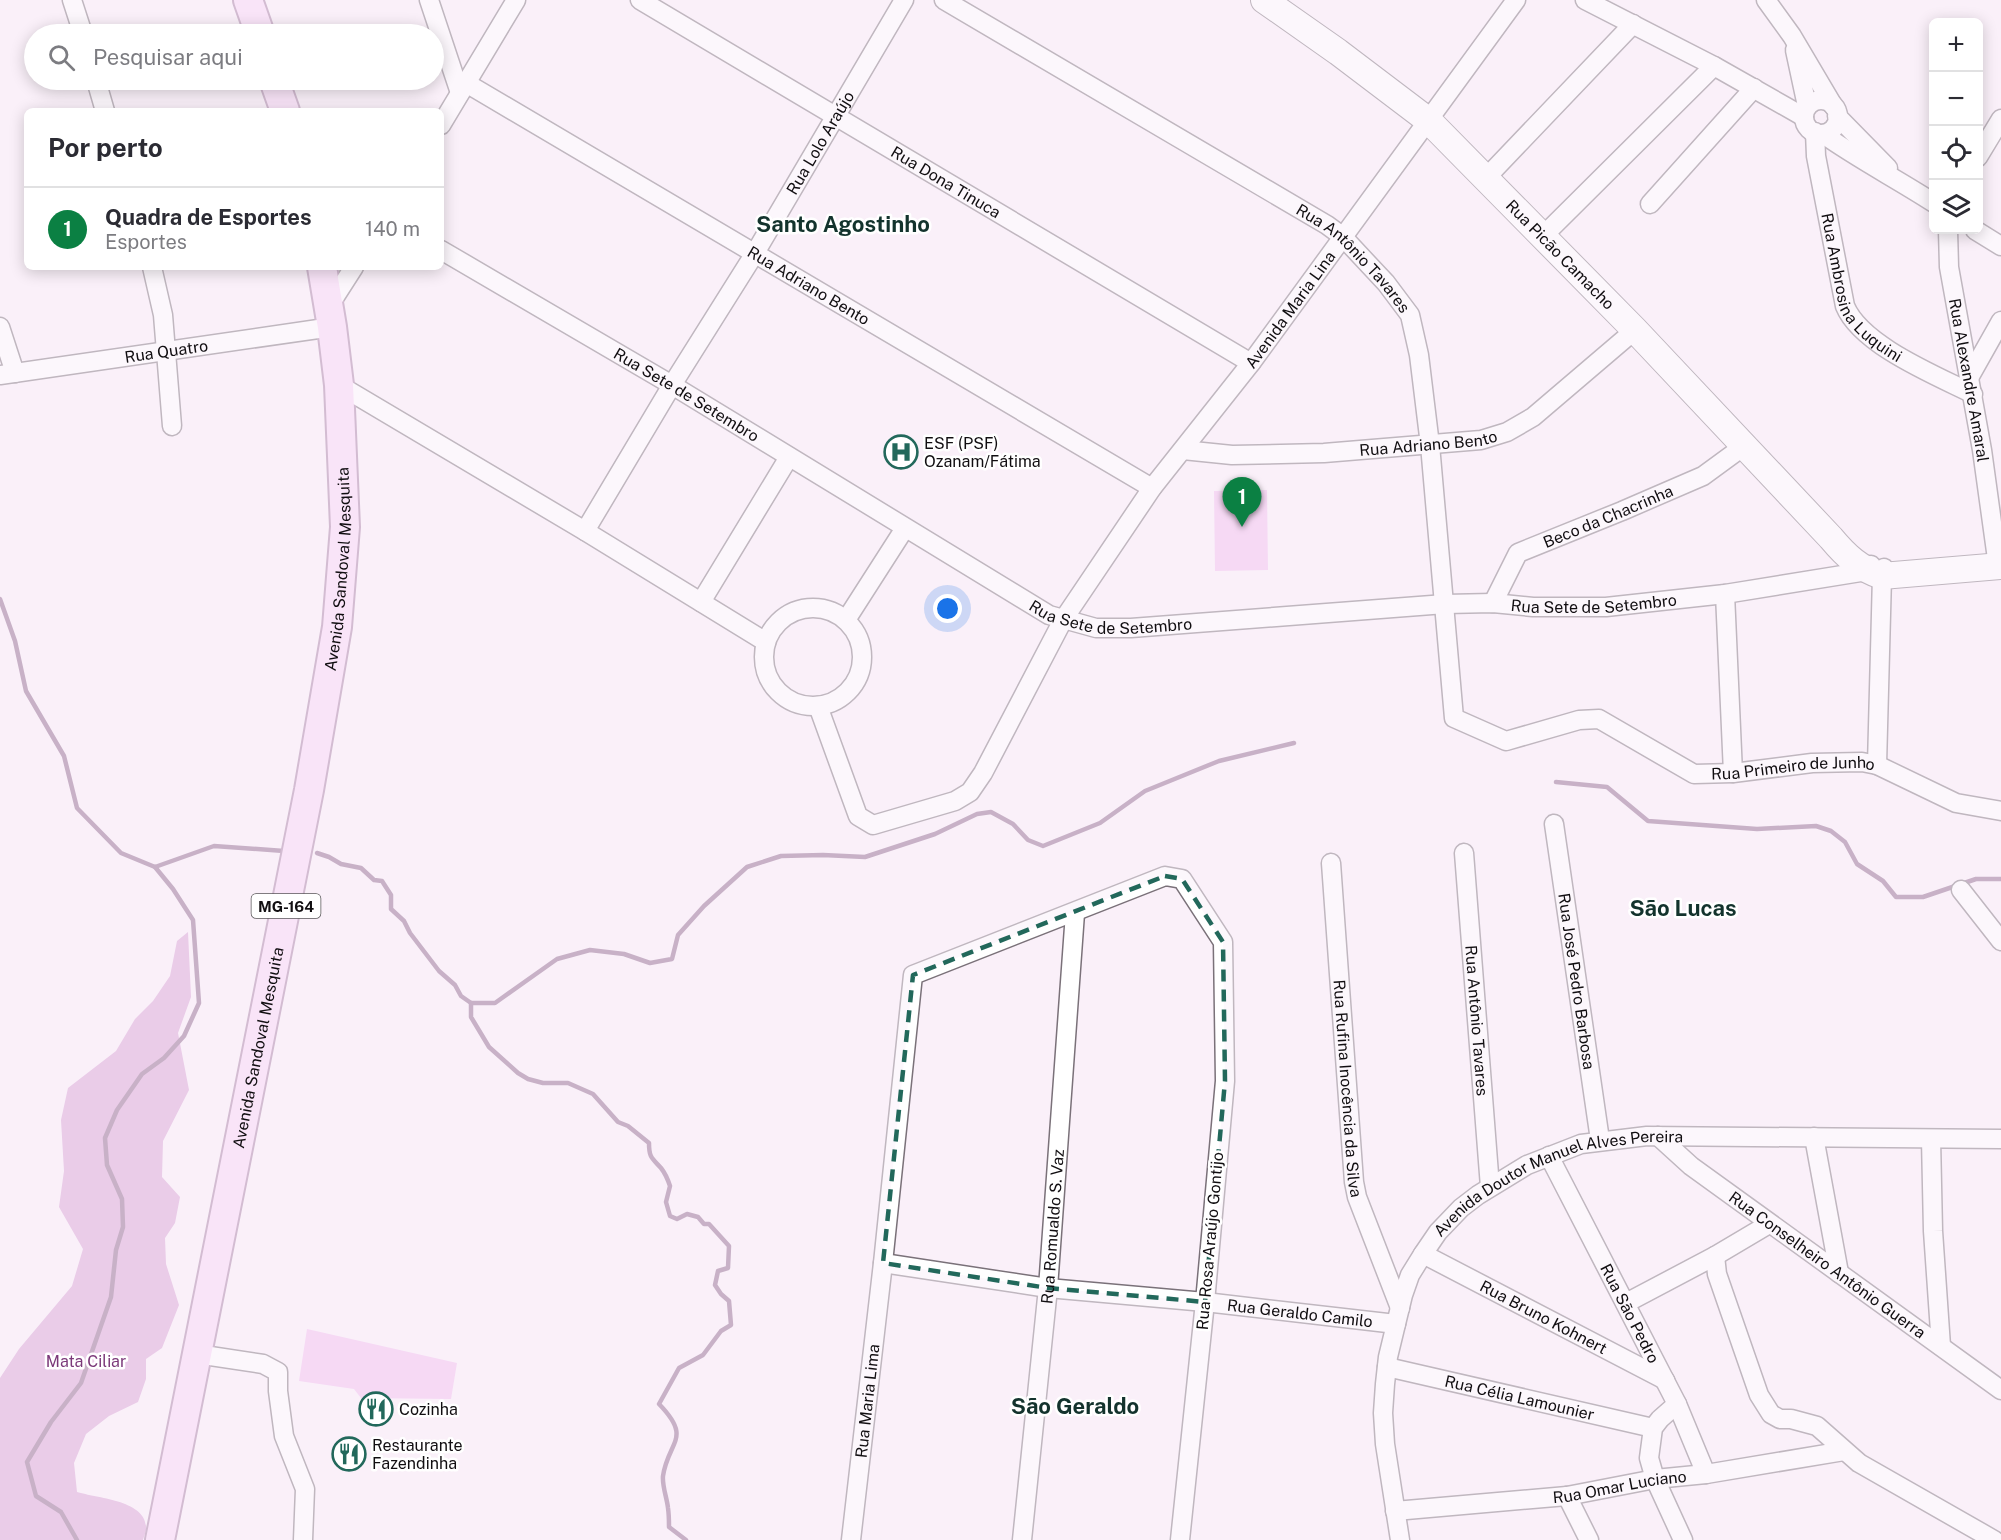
<!DOCTYPE html>
<html lang="pt">
<head>
<meta charset="utf-8">
<style>
	body { margin:0; font-family:"Public Sans",sans-serif; background:#f2f2f3; color:#2b2b33 }
	.controls { position:absolute; right:18px; top:18px; display:grid; overflow:hidden; border-radius:9px; box-shadow:0 3px 15px #0003 }
	.controls button { width:54px; height:54px; display:grid; place-items:center; padding:0; border:0; border-bottom:2px solid #e1e1e2; background:#fff; color:#2b2b33; font:30px sans-serif }
	.you { position:absolute; left:948px; top:609px; width:21px; height:21px; margin:-15px; border:4px solid #fff; border-radius:50%; background:#1a73e8; box-shadow:0 0 0 9px #1a73e833 }
	.badge { display:grid; place-items:center; width:39px; height:39px; border-radius:50%; background:#0b8043; color:#fff; font-size:20px; font-weight:700 }
	.pin { position:absolute; translate:-50% -50px; filter:drop-shadow(0 2px 3px #0008) }
	.pin::after { content:''; position:absolute; top:32px; width:21px; height:18px; background:inherit; clip-path:polygon(0 0,100% 0,50% 100%) }
	.list { margin:0; padding:0; list-style:none }
	h2 { display:flex; justify-content:space-between; align-items:center; height:78px; margin:0; padding:0 24px; font-size:26px }
	h2 small { font-size:20px; font-weight:400; color:#7c7c81 }
	.list li { display:grid; grid-template-columns:39px 1fr auto; gap:18px; align-items:center; box-sizing:border-box; height:84px; padding:0 24px; border-top:2px solid #e1e1e2 }
	.list b { display:block; font-size:22px; white-space:nowrap }
	.list p { margin:0; font-size:20px; white-space:nowrap; color:#7c7c81 }
	.list em { font-size:20px; font-style:normal; color:#7c7c81 }
	.icon { flex:none; width:33px; height:33px; fill:none; stroke:currentColor; stroke-width:2; stroke-linecap:round; stroke-linejoin:round }
	.map { position:relative; flex:none; width:2001px; height:1540px; overflow:hidden }
	.search { position:absolute; background:#fff; box-shadow:0 3px 15px #0003; left:24px; top:24px; width:420px; height:66px; display:flex; align-items:center; gap:15px; box-sizing:border-box; padding:0 21px; border-radius:33px; color:#7c7c81; font-size:22px }
	.panel { position:absolute; background:#fff; box-shadow:0 3px 15px #0003; left:24px; top:108px; width:420px; height:162px; border-radius:9px }
	.map>svg:first-child { display:block }
	.green { fill:#f1bcee }
	.forest { fill:#d79fd3 }
	.lines { fill:none; stroke-linecap:round; stroke-linejoin:round }
	.stream { stroke:#8c658a; stroke-width:4.5 }
	.street-casing { stroke:#7a7179; stroke-width:21 }
	.secondary-casing { stroke:#7a7179; stroke-width:28 }
	.primary-casing { stroke:#a57da2; stroke-width:32 }
	.street { stroke:#fff; stroke-width:18 }
	.secondary { stroke:#fff; stroke-width:26 }
	.primary { stroke:#f8d5f6; stroke-width:28 }
	.marked { fill:none; stroke:#22685b; stroke-width:4.5; stroke-dasharray:12 8; stroke-linejoin:round }
	.labels { text-anchor:middle; dominant-baseline:central; stroke-width:5; stroke-linejoin:round; paint-order:stroke }
	.shield { fill:#fff; stroke:#585658; stroke-width:1.5 }
	.shield-label { font-size:15px; font-weight:bold; fill:#110e11 }
	.street-label { font-size:16px; fill:#110e11; stroke:#fff }
	.poi-label { font-size:16px; fill:#110e11; stroke:#fff; text-anchor:start }
	.park-label { font-size:16px; fill:#7b3879; stroke:#fff }
	.district-label { font-size:22px; font-weight:bold; fill:#13332d; stroke:#fff }
</style>
</head>
<body>
<div class="map">
<svg width="2001" height="1540" viewBox="0 0 2001 1540">
	<rect width="100%" height="100%" fill="#faf0f9"/>
	<!-- green -->
	<g class="green">
		<polygon points="1267,490 1268,570 1215,571 1214,491"/>
		<polygon points="307,1329 457,1363 451,1399 361,1398 354,1389 299,1381"/>
	</g>
	<!-- forest -->
	<path class="forest" d="M188 932 191 997 178 1033 189 1090 163 1141 162 1177 180 1197 175 1223 165 1238 166 1264 179 1305 162 1348 146 1359V1379L138 1402 109 1416 86 1434 74 1463 77 1492C96 1498 144 1500 146 1526 147 1530 144 1536 143 1540H0V1378L19 1349 72 1286 83 1249 59 1207 64 1171 61 1120 68 1088 116 1051 135 1019 153 1001 170 976 177 941Z"/>
	<g class="lines">
		<!-- stream -->
		<g class="stream">
			<polyline points="0,599 15,641 26,691 64,756 77,808 121,853 155,867 214,846 284,851"/>
			<polyline points="1556,782 1607,787 1648,821 1757,829 1816,826 1831,831 1845,842 1857,864 1883,881 1896,897 1923,897 1976,879 2001,879"/>
			<polyline points="317,853 329,857 341,864 361,868 374,880 382,881 391,895 391,909 404,921 410,933 439,971 455,985 461,996 471,1003"/>
			<polyline points="471,1003 495,1003 557,959 590,950 624,954 650,963 672,959 678,935 704,906 747,867 781,856 823,855 865,857 935,834 977,814 991,812 1013,824 1028,840 1043,846 1100,823 1145,791 1219,761 1294,743"/>
			<path d="M471 1003V1017L489 1047 518 1073 528 1079 543 1083H568L593 1094 618 1122 628 1126 649 1143C649 1158 652 1158 661 1168 665 1173 668 1180 670 1186L666 1202 670 1216 677 1219 687 1214 698 1217 704 1224H709L729 1246 728 1268 718 1271 715 1285 721 1294 729 1301 731 1325 721 1331 703 1355 679 1368 659 1404C693 1439 668 1441 663 1476 662 1486 667 1498 668 1508 669 1515 669 1521 669 1527L686 1540"/>
			<polyline points="77,1540 61,1512 36,1496 27,1462 51,1422 81,1383 111,1297 116,1250 123,1227 122,1199 107,1165 105,1138 117,1110 142,1074 164,1058 184,1036 199,1003 193,920 173,889 155,867"/>
		</g>
		<defs>
			<g id="street">
				<polyline points="72,0 83,34"/>
				<polyline points="429,0 460,93"/>
				<path id="s1" d="M640 0 1251 363"/>
				<path id="s2" d="M944 0 1327 225 1342 236 1386 283 1410 315 1419 355 1430 445 1454 718 1506 741 1579 720 1599 719 1694 774 1733 773 1812 763 1862 762 1877 765 1956 803 2001 811"/>
				<polyline points="1585,0 1714,66 1804,117"/>
				<polyline points="1766,0 1792,36 1834,107"/>
				<polyline points="1795,50 1807,106"/>
				<polyline points="96,80 105,111"/>
				<path id="s3" d="M466 83 1152 488"/>
				<circle cx="1821" cy="117" r="17"/>
				<polyline points="1837,116 1888,168"/>
				<polyline points="441,125 516,0"/>
				<path id="s4" d="M1815 132 1816 156 1845 306C1861 345 1935 375 1973 394"/>
				<path d="M1823 134C1858 159 1897 179 1934 203"/>
				<polyline points="1978,157 2001,119"/>
				<polyline points="1485,179 1633,24"/>
				<polyline points="1650,204 1754,88"/>
				<path id="s5" d="M1948 230 1949 267 1982 450 1998 566"/>
				<polyline points="1975,230 2001,246"/>
				<polyline points="1542,237 1714,66"/>
				<path id="s6" d="M441 250 672 385 1049 615 1096 628H1131L1445 604 1493 603 1533 607H1606L1725 594 1867 571 1871 565"/>
				<polyline points="152,267 163,315 172,426"/>
				<polyline points="329,306 354,267"/>
				<polyline points="0,327 15,373"/>
				<path id="s7" d="M0 375 332 327"/>
				<polyline points="1970,376 2001,321"/>
				<polyline points="339,385 585,531 766,642"/>
				<path id="s8" d="M1183 450 1232 455 1324 453 1481 440 1507 432 1533 417 1635 330"/>
				<path id="s9" d="M585 531 672 385 755 253 904 0"/>
				<polyline points="1725,594 1733,773"/>
				<polyline points="701,602 789,457"/>
				<path id="s10" d="M1493 603 1518 553 1622 511 1703 476 1744 446"/>
				<circle cx="813" cy="657" r="49"/>
				<polyline points="846,620 905,528"/>
				<path id="s11" d="M818 706 858 816 873 825 955 801 970 792 983 773 1063 620 1152 488 1251 363 1516 0"/>
				<polyline points="1877,765 1882,576 1884,568"/>
				<path id="s12" d="M1554 824 1600 1140"/>
				<path id="s13" d="M1464 853 1490 1187"/>
				<path id="s14" d="M1331 863 1354 1182 1357 1197 1400 1308"/>
				<polyline points="1961,890 2001,941"/>
				<path id="s15" d="M1658 1136 1691 1166 2001 1390"/>
				<polyline points="1814,1137 1839,1273"/>
				<polyline points="1931,1139 1933,1231 1941,1346"/>
				<path id="s16" d="M1549 1156 1677 1404 1706 1474"/>
				<path id="s17" d="M1423 1254 1665 1380"/>
				<polyline points="1715,1256 1717,1274 1759,1395 1771,1414 1780,1419 1791,1419 1817,1426 1859,1463 1994,1540"/>
				<path id="s18" d="M883 1263 1048 1288 1205 1302 1396 1324"/>
				<polyline points="1626,1303 1715,1256 1769,1224"/>
				<polyline points="197,1354 263,1364 278,1372 278,1391 284,1436 305,1489 303,1540"/>
				<path id="s19" d="M1387 1367 1653 1428"/>
				<polyline points="1677,1404 1660,1419 1653,1428 1649,1458 1655,1479 1683,1540"/>
				<polyline points="1567,1496 1589,1540"/>
				<path id="s20" d="M1395 1511 1567 1496 1655 1479 1706 1474 1844 1451"/>
				<path id="s21" d="M851 1540 883 1263 913 975 1165 876 1182 879 1223 942 1225 1081 1205 1302 1180 1540"/>
				<path id="s22" d="M1022 1540 1048 1288 1075 913"/>
				<path id="s23" d="M1400 1540 1385 1444 1383 1413 1385 1384 1388 1357 1403 1295 1410 1275 1423 1254 1438 1232 1461 1208 1478 1195 1527 1165 1581 1144 1647 1136 2001 1139"/>
			</g>
			<g id="secondary">
				<path id="s24" d="M1264 0 1338 52 1429 121 1635 330 1831 538C1846 556 1860 569 1882 576L2001 566"/>
			</g>
			<g id="primary">
				<polyline points="248,0 260,34"/>
				<polyline points="274,80 285,111"/>
				<path id="s25" d="M160 1540 309 790 337 627 345 527 339 385 332 327 322 267"/>
			</g>
		</defs>
		<!-- street casing -->
		<use href="#street" class="street-casing"/>
		<!-- secondary casing -->
		<use href="#secondary" class="secondary-casing"/>
		<!-- primary casing -->
		<use href="#primary" class="primary-casing"/>
		<!-- street -->
		<use href="#street" class="street"/>
		<!-- secondary -->
		<use href="#secondary" class="secondary"/>
		<!-- primary -->
		<use href="#primary" class="primary"/>
	</g>
	<!-- marked area -->
	<path d="M0 0H2001V1540H0ZM1165 876 1182 879 1223 942 1225 1081 1205 1302 1048 1288 883 1263 913 975Z" fill="#faf0f9" fill-opacity=".55" fill-rule="evenodd"/>
	<path class="marked" d="M1165 876 1182 879 1223 942 1225 1081 1205 1302 1048 1288 883 1263 913 975Z"/>
	<!-- icons -->
	<defs>
		<symbol id="hospital-ring" viewBox="-11 -11 22 22"><circle r="9.5" fill="#fff" stroke="#22685b" stroke-width="1.5"/><path d="M-5-5h3v3.5h4V-5h3V5h-3V1.5h-4V5h-3Z" fill="#22685b"/></symbol>
		<symbol id="restaurant-ring" viewBox="-11 -11 22 22"><circle r="9.5" fill="#fff" stroke="#22685b" stroke-width="1.5"/><path d="M-5-6h1v4h1v-4h1v4h1v-4h1v5L-1.5 .5V6h-2V.5L-5-1ZM5-6V6H3V1.5H1.5Q1.5-4 5-6Z" fill="#22685b"/></symbol>
	</defs>
	<g fill-rule="evenodd">
		<use href="#hospital-ring" x="882" y="433" width="38" height="38"/>
		<use href="#restaurant-ring" x="357" y="1390" width="38" height="38"/>
		<use href="#restaurant-ring" x="330" y="1435" width="38" height="38"/>
	</g>
	<g class="labels">
		<!-- shield labels -->
		<rect class="shield" x="251.5" y="894" width="69" height="24" rx="4.5"/>
		<g class="shield-label">
			<text x="286" y="906">MG-164</text>
		</g>
		<!-- street labels -->
		<g class="street-label">
			<text stroke="none"><textPath href="#s9" startOffset="454">Rua Lolo Araújo</textPath></text>
			<text stroke="none"><textPath href="#s1" startOffset="356">Rua Dona Tinuca</textPath></text>
			<text stroke="none"><textPath href="#s24" startOffset="392">Rua Picão Camacho</textPath></text>
			<text stroke="none"><textPath href="#s2" startOffset="486">Rua Antônio Tavares</textPath></text>
			<text stroke="none"><textPath href="#s4" startOffset="168">Rua Ambrosina Luquini</textPath></text>
			<text stroke="none"><textPath href="#s3" startOffset="398">Rua Adriano Bento</textPath></text>
			<text stroke="none"><textPath href="#s11" startOffset="818">Avenida Maria Lina</textPath></text>
			<text stroke="none"><textPath href="#s7" startOffset="168">Rua Quatro</textPath></text>
			<text stroke="none"><textPath href="#s5" startOffset="152">Rua Alexandre Amaral</textPath></text>
			<text stroke="none"><textPath href="#s6" startOffset="285">Rua Sete de Setembro</textPath></text>
			<text stroke="none"><textPath href="#s8" startOffset="246">Rua Adriano Bento</textPath></text>
			<text stroke="none"><textPath href="#s10" startOffset="153">Beco da Chacrinha</textPath></text>
			<text stroke="none"><textPath href="#s25" startOffset="988">Avenida Sandoval Mesquita</textPath></text>
			<text stroke="none"><textPath href="#s6" startOffset="1257">Rua Sete de Setembro</textPath></text>
			<text stroke="none"><textPath href="#s6" startOffset="771">Rua Sete de Setembro</textPath></text>
			<text stroke="none"><textPath href="#s2" startOffset="1335">Rua Primeiro de Junho</textPath></text>
			<text stroke="none"><textPath href="#s12" startOffset="159">Rua José Pedro Barbosa</textPath></text>
			<text stroke="none"><textPath href="#s13" startOffset="168">Rua Antônio Tavares</textPath></text>
			<text stroke="none"><textPath href="#s25" startOffset="502">Avenida Sandoval Mesquita</textPath></text>
			<text stroke="none"><textPath href="#s14" startOffset="226">Rua Rufina Inocência da Silva</textPath></text>
			<text stroke="none"><textPath href="#s23" startOffset="456">Avenida Doutor Manuel Alves Pereira</textPath></text>
			<text stroke="none"><textPath href="#s22" startOffset="315">Rua Romualdo S. Vaz</textPath></text>
			<text transform="translate(1210 1241) rotate(-85)">Rua Rosa Araújo Gontijo</text>
			<text stroke="none"><textPath href="#s15" startOffset="213">Rua Conselheiro Antônio Guerra</textPath></text>
			<text stroke="none"><textPath href="#s18" startOffset="420">Rua Geraldo Camilo</textPath></text>
			<text stroke="none"><textPath href="#s16" startOffset="177">Rua São Pedro</textPath></text>
			<text stroke="none"><textPath href="#s17" startOffset="136">Rua Bruno Kohnert</textPath></text>
			<text stroke="none"><textPath href="#s19" startOffset="136">Rua Célia Lamounier</textPath></text>
			<text stroke="none"><textPath href="#s21" startOffset="140">Rua Maria Lima</textPath></text>
			<text stroke="none"><textPath href="#s20" startOffset="226">Rua Omar Luciano</textPath></text>
		</g>
		<!-- poi labels -->
		<g class="poi-label">
			<text x="924" y="443">ESF (PSF)<tspan x="924" dy="18">Ozanam/Fátima</tspan></text>
			<text x="399" y="1409">Cozinha</text>
			<text x="372" y="1445">Restaurante<tspan x="372" dy="18">Fazendinha</tspan></text>
		</g>
		<!-- park labels -->
		<g class="park-label">
			<text x="86" y="1361">Mata Ciliar</text>
		</g>
		<!-- district labels -->
		<g class="district-label">
			<text x="843" y="224">Santo Agostinho</text>
			<text x="1683" y="908">São Lucas</text>
			<text x="1075" y="1406">São Geraldo</text>
		</g>
	</g>
</svg>
<div class="controls">
<button>+</button>
<button>−</button>
<button><svg class="icon" aria-label="locate" viewBox="0 0 24 24"><circle cx="12" cy="12" r="6"/><path d="M12 2v4M12 18v4M2 12h4M18 12h4"/></svg></button>
<button><svg class="icon" aria-label="layers" viewBox="0 0 24 24"><path d="M12 4l9 5-9 5-9-5zM3 14l9 5 9-5"/></svg></button>
</div>
<div class="you"></div>
<div class="pin badge" style="left:1242px;top:527px">1</div>
<div class="search"><svg class="icon" aria-label="search" viewBox="0 0 24 24"><circle cx="10" cy="10" r="6"/><path d="M15 15l6 6"/></svg>Pesquisar aqui</div>
<section class="panel">
<h2>Por perto<small></small></h2>
<ul class="list">
<li><span class="badge">1</span><div><b>Quadra de Esportes</b><p>Esportes</p></div><em>140 m</em></li>
</ul>
</section>
</div>
</body>
</html>
